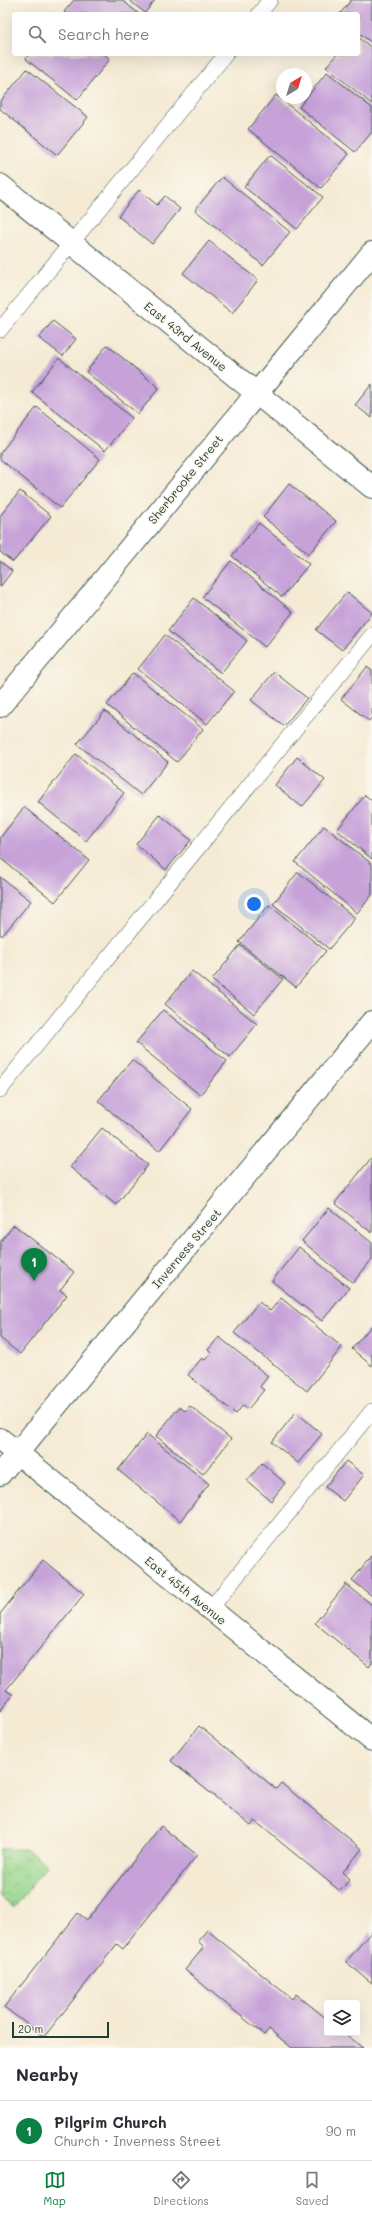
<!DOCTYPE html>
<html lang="en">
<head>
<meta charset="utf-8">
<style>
	body { margin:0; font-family:Mali,sans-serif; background:#f2f2f3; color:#2b2b33 }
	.controls { position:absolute; right:12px; bottom:12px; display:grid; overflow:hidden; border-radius:4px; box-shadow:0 4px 16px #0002 }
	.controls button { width:36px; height:36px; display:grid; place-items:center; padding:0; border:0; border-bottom:1px solid #e1e1e2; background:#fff; color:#2b2b33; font:20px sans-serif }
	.compass { position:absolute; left:276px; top:68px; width:36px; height:36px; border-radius:50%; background:#fff; box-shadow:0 4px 16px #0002; rotate:38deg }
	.scale { position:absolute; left:12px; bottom:10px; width:97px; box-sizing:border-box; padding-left:4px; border:2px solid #1f3d34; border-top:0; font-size:11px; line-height:14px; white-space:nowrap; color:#1f3d34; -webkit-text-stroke:3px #fbf7ec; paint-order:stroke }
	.you { position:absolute; left:254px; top:904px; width:14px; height:14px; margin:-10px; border:3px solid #fff; border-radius:50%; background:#1a73e8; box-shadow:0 0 0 6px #1a73e833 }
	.badge { display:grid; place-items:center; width:26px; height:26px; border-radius:50%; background:#0b8043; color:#fff; font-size:13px; font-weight:700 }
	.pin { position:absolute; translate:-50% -33px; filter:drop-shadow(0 1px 2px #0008) }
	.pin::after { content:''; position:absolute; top:21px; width:14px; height:12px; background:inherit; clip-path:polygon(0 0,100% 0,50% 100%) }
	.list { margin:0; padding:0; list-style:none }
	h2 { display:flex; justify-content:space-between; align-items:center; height:52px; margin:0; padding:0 16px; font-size:17px }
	h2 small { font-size:13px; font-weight:400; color:#7c7c81 }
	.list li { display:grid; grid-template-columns:26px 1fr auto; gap:12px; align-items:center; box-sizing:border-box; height:60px; padding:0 16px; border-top:1px solid #e1e1e2 }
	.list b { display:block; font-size:15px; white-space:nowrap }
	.list p { margin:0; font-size:13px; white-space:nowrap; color:#7c7c81 }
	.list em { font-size:13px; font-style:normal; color:#7c7c81 }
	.icon { flex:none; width:22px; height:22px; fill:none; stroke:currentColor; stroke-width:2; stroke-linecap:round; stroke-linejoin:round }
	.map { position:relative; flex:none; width:372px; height:2048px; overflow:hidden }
	.search { position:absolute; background:#fff; box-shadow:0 4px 16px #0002; left:12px; right:12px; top:12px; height:44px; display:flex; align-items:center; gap:10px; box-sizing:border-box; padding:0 14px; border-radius:4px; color:#7c7c81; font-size:15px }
	.sheet { height:112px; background:#fff }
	nav { display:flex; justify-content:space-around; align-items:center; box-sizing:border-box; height:56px; border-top:1px solid #e1e1e2; background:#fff; font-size:11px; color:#7c7c81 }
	nav a { display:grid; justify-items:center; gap:2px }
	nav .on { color:#0b8043 }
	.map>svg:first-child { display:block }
	.park { fill:url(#park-crowns); stroke:#5b8a60 }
	.building { fill:#c6a2d9 }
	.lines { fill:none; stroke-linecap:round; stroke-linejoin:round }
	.service-casing { stroke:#3f574c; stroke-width:16 }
	.minor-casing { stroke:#3f574c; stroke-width:24 }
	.service { stroke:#fff; stroke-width:15 }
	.minor { stroke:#fff; stroke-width:22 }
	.labels { text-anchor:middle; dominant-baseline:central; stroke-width:3; stroke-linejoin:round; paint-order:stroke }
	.street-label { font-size:12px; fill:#1f3d34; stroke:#fbf7ec }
</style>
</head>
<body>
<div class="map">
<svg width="372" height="2048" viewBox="0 0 372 2048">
	<defs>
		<pattern id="park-crowns" width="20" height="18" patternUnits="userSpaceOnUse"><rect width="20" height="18" fill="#97d68c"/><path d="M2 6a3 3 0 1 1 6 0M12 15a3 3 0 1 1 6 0" fill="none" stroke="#7baf73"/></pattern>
	</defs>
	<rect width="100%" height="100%" fill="#fbf7ec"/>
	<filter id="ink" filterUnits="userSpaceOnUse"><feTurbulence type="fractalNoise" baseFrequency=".025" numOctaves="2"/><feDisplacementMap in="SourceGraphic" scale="8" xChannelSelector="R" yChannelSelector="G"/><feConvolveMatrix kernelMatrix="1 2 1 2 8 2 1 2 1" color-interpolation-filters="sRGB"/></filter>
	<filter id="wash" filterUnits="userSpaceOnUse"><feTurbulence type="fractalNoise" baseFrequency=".012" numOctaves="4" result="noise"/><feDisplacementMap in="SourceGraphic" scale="16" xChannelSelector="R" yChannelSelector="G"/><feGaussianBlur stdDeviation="0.9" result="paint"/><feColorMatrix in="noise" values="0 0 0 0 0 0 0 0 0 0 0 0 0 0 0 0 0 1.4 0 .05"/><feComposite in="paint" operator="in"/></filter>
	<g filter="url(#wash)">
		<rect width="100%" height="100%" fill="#f5ebd5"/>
		<!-- park -->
		<polygon class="park" points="0,1849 27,1849 47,1865 14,1908 0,1896"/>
		<g id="blocks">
			<!-- building -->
			<g class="building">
				<polygon points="74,0 122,0 139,14 67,14 64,12"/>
				<polygon points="129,0 155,0 145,13"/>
				<polygon points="351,0 372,0 372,43 358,32 358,14 340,14"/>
				<polygon points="358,37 372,48 372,104 326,67 337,54 358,54"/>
				<polygon points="29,54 104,54 110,59 77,100 26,59"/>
				<polygon points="27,69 88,117 57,155 0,109 0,102"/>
				<polygon points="327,72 372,108 372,132 355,152 299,107"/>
				<polygon points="276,95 349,154 321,188 248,129"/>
				<polygon points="270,155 323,197 297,229 244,187"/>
				<polygon points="222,177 290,232 263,265 195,210"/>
				<polygon points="139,190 157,205 165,196 180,209 152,244 118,216"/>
				<polygon points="209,241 258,280 232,313 183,273"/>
				<polygon points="53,321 76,339 63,356 39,338"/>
				<polygon points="107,345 159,388 138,414 86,372"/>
				<polygon points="59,358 132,418 105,451 32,392"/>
				<polygon points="372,384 372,418 355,405"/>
				<polygon points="37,407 100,459 60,508 0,459 0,453"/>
				<polygon points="289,484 336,521 309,554 263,517"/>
				<polygon points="20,491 51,516 13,562 0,552 0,516"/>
				<polygon points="259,523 309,564 282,597 232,556"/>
				<polygon points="0,561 12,571 0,587"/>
				<polygon points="231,561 293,612 265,647 202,597"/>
				<polygon points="347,592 372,613 342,650 316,630"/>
				<polygon points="194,598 247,641 221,673 168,631"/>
				<polygon points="165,635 234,691 207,724 138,669"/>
				<polygon points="367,667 372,671 372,717 369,721 341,699"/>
				<polygon points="274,672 307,698 284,726 251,700"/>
				<polygon points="133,673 203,729 177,762 107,705"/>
				<polygon points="105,711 168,762 141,795 77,744"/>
				<polygon points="76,754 124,793 86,841 38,802"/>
				<polygon points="297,757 325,780 302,807 275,785"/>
				<polygon points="365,795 372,801 372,859 337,830"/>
				<polygon points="24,807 89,860 55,902 0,858 0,838"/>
				<polygon points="160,815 191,840 166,870 136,844"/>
				<polygon points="324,826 372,864 372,895 357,913 295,862"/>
				<polygon points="298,872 355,918 329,949 273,904"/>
				<polygon points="0,877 31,901 2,936 0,934"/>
				<polygon points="269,905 326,951 296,987 239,942"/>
				<polygon points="240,945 283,979 254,1014 212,980"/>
				<polygon points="192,971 257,1024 230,1057 165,1004"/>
				<polygon points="163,1010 227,1061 200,1095 136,1043"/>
				<polygon points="132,1060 192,1109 159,1151 98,1101"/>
				<polygon points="102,1128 148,1165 116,1205 70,1167"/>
				<polygon points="372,1157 372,1233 335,1203"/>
				<polygon points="329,1208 372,1243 372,1259 353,1283 302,1241"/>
				<polygon points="14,1225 74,1272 60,1290 67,1295 20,1354 0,1338 0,1242"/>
				<polygon points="299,1247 349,1288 322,1321 272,1281"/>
				<polygon points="281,1298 342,1347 307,1391 234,1333 259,1302 270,1311"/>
				<polygon points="372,1325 372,1366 352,1349"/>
				<polygon points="219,1337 268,1376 260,1387 264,1390 248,1409 243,1405 236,1414 188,1375 202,1358 205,1360 211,1353 208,1350"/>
				<polygon points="190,1406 231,1439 203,1474 156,1436 179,1407 185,1411"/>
				<polygon points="296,1412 322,1434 298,1463 272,1442"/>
				<polygon points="147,1434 209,1484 180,1521 118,1470"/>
				<polygon points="346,1461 364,1475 343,1501 325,1487"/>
				<polygon points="262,1463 285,1483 271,1501 247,1481"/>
				<polygon points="372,1555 372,1596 352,1580"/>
				<polygon points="43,1560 84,1594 6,1690 13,1695 0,1711 0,1614"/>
				<polygon points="346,1584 372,1605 372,1663 369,1667 315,1623"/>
				<polygon points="199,1726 276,1789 281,1783 362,1849 343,1872 350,1879 340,1891 255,1821 251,1826 171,1761"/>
				<polygon points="161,1826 197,1855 123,1949 117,1944 44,2037 4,2007 78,1913 87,1920"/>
				<polygon points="207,1930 292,1999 296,1994 327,2019 327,2033 344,2033 363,2048 292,2048 269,2029 264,2035 185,1970 204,1947 198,1941"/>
				<polygon points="372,1931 372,1983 346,1962"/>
			</g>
		</g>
	</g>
	<g filter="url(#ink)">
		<use href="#blocks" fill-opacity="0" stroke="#3f574c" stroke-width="1"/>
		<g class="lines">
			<defs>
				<g id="service">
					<polyline points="259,14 270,0"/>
					<polyline points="0,330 226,54"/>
					<polyline points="0,1090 372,635"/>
					<polyline points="210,1609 372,1411"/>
				</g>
				<g id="minor">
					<polyline points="0,185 372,487"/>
					<polyline points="0,706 372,253"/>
					<polyline points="0,1439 372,1740"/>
					<polyline points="0,1474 372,1022"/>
				</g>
			</defs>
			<!-- service casing -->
			<use href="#service" class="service-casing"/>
			<!-- minor casing -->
			<use href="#minor" class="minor-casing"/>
			<!-- service -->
			<use href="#service" class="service"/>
			<!-- minor -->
			<use href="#minor" class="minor"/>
		</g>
	</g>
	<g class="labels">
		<!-- street labels -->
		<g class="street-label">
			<text transform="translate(186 336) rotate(39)">East 43rd Avenue</text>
			<text transform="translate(185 479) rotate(-51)">Sherbrooke Street</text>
			<text transform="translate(186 1248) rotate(-50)">Inverness Street</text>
			<text transform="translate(186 1590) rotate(39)">East 45th Avenue</text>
		</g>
	</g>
</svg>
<div class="controls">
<button><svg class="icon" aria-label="layers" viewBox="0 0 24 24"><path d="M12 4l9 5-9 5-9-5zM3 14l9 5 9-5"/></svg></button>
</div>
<svg class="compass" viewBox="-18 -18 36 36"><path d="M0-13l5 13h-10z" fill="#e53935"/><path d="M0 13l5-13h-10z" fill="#7c7c81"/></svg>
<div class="scale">20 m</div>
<div class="you"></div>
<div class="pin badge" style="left:34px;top:1281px">1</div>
<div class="search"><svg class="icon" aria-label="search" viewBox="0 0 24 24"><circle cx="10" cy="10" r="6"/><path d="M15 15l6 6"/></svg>Search here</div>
</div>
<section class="sheet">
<h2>Nearby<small></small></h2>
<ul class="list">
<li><span class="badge">1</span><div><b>Pilgrim Church</b><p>Church · Inverness Street</p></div><em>90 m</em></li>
</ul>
</section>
<nav>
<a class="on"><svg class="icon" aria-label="map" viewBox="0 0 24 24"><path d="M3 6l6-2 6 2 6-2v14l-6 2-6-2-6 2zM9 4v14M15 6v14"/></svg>Map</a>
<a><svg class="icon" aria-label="directions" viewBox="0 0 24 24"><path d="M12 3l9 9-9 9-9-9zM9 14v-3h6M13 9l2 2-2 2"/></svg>Directions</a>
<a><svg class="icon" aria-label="saved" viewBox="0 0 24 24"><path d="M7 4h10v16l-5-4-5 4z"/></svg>Saved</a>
</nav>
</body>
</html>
